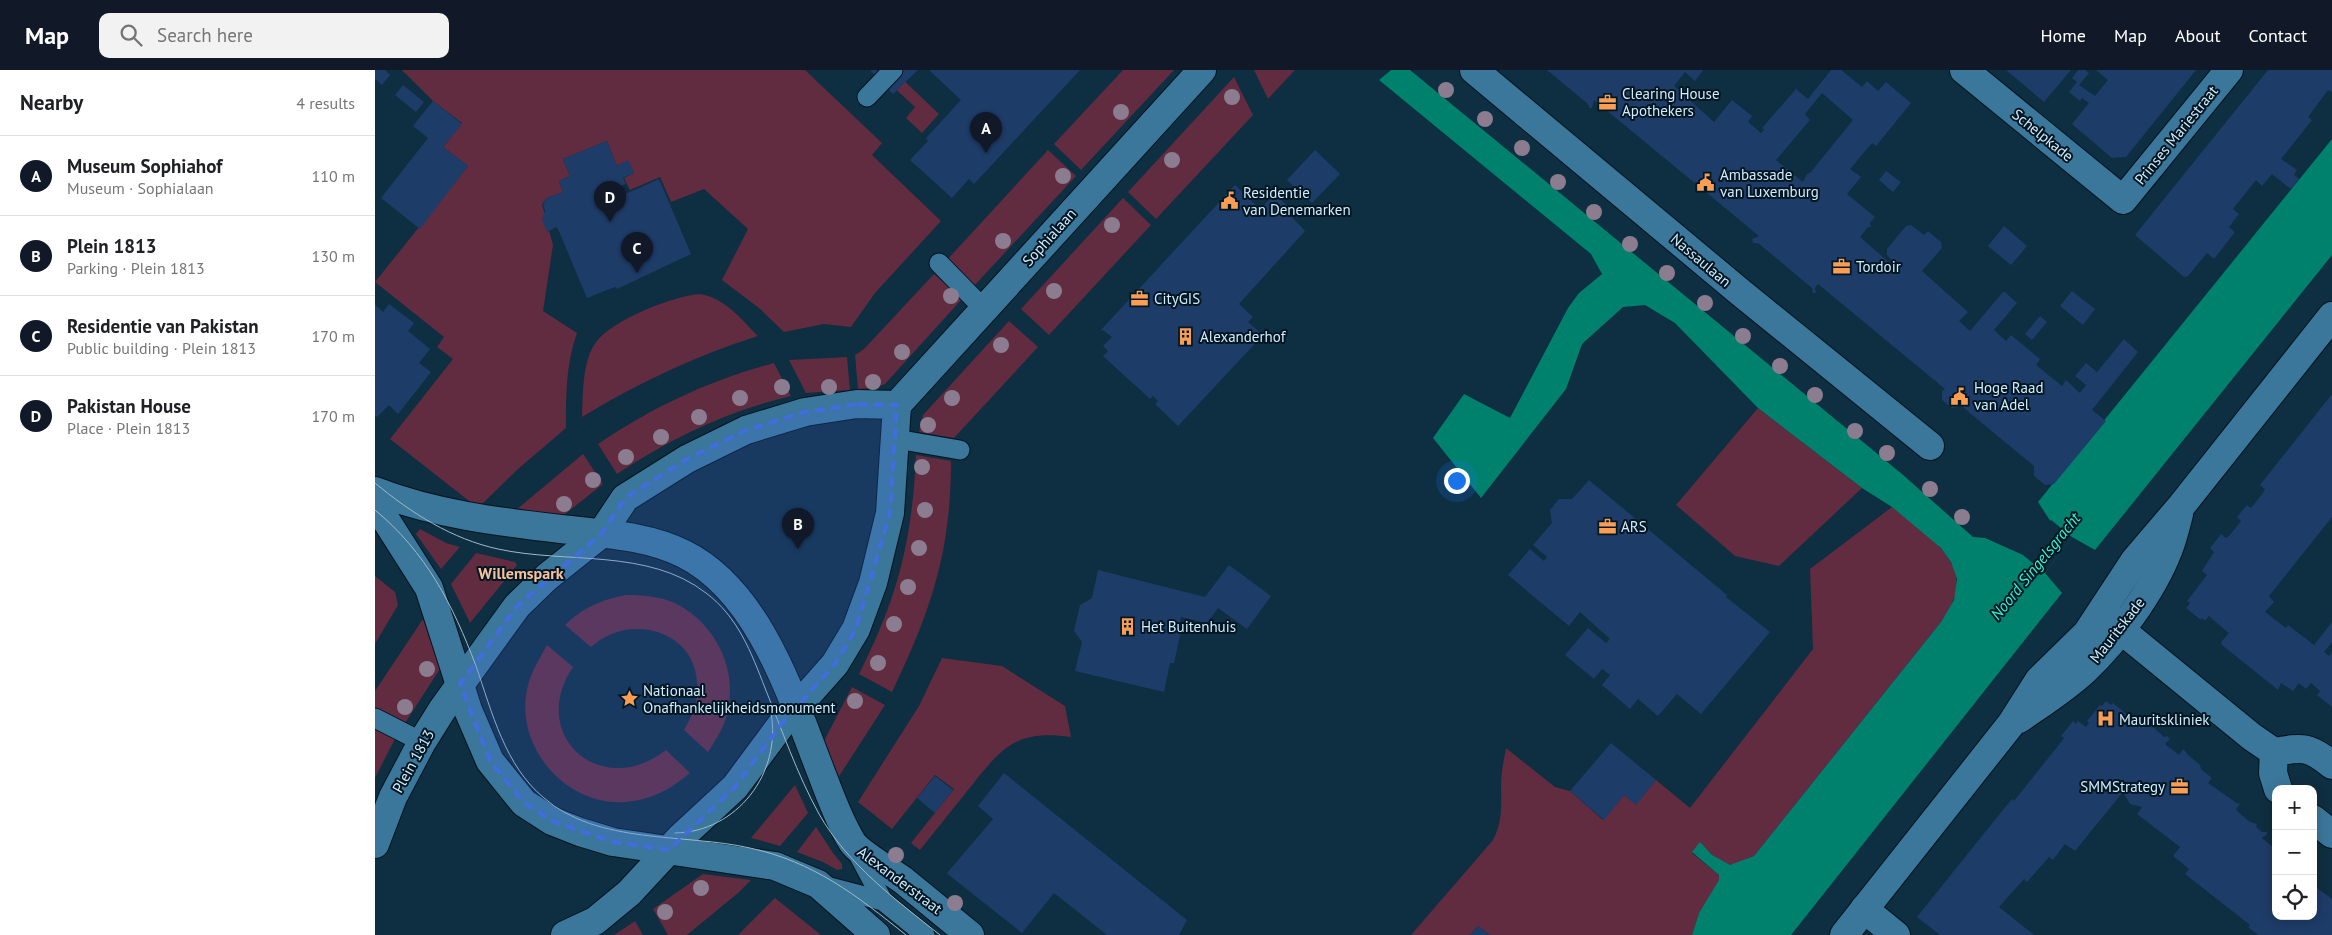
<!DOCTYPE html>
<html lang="en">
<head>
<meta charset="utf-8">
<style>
	body { margin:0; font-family:"PT Sans",sans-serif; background:#f2f2f2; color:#202124 }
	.controls { position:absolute; right:15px; bottom:15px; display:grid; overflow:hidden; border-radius:10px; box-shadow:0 2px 12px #0003 }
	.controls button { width:45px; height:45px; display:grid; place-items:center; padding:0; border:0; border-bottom:1px solid #e0e0e0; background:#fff; color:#202124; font:25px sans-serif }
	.you { position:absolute; left:1081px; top:410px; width:18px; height:18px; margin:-12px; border:4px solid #fff; border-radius:50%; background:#1a73e8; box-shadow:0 0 0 8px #1a73e833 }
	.badge { display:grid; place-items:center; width:32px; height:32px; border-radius:50%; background:#111827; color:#fff; font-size:16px; font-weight:700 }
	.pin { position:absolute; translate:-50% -41px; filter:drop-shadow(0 1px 2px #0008) }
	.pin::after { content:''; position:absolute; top:26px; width:18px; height:15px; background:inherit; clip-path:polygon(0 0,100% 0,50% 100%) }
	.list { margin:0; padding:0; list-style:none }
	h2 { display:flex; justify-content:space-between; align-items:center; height:65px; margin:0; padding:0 20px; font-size:21px }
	h2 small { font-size:16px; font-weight:400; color:#757577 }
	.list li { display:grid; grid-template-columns:32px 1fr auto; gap:15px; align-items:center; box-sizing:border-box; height:80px; padding:0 20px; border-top:1px solid #e0e0e0 }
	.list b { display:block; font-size:19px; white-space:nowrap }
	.list p { margin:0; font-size:16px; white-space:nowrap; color:#757577 }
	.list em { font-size:16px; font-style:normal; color:#757577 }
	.icon { flex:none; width:28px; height:28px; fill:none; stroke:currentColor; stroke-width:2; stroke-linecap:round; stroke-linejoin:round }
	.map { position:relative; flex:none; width:1957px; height:865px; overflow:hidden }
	header { display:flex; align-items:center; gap:30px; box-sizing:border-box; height:70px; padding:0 25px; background:#111827; color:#fff }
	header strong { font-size:24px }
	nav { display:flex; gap:28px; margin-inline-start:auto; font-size:18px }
	.search { width:350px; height:45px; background:#f2f2f2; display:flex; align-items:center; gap:12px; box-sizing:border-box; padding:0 18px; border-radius:10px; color:#757577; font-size:19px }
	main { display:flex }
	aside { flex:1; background:#fff }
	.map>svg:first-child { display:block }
	.green { fill:#612b40 }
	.water { fill:#00816d }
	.pier { fill:#0e2e41 }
	.building { fill:#1e3c68; fill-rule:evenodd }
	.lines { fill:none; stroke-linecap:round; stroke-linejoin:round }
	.lane-casing { stroke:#041520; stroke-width:21 }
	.street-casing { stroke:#041520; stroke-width:30 }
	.secondary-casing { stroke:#041520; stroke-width:30 }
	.lane { stroke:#3b779b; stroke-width:19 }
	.street { stroke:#3b779b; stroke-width:28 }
	.secondary { stroke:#3b779b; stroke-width:28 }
	.tram { stroke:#9fbaca; stroke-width:1 }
	.tree { fill:#8b7d8f }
	.marked { fill:#416ddf; fill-opacity:0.2; stroke:#416ddf; stroke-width:4; stroke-dasharray:10 6; stroke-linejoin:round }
	.labels { text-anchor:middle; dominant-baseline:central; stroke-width:4; stroke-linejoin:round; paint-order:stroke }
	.poi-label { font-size:15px; fill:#d3ebfb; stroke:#001623; text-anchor:start }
	.street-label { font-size:15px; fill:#d3ebfb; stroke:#001623 }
	.water-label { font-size:16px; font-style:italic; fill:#31f7d5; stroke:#001623 }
	.neighbourhood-label { font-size:16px; font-weight:bold; fill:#f7c29b; stroke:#001623 }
</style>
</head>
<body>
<header>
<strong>Map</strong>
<div class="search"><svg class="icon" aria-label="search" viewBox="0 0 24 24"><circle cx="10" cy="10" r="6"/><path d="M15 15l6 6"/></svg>Search here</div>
<nav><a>Home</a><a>Map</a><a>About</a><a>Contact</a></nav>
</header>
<main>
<aside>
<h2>Nearby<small>4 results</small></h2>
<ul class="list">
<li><span class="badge">A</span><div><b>Museum Sophiahof</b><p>Museum · Sophialaan</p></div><em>110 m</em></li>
<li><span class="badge">B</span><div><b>Plein 1813</b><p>Parking · Plein 1813</p></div><em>130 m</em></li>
<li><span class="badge">C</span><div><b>Residentie van Pakistan</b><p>Public building · Plein 1813</p></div><em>170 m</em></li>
<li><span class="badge">D</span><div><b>Pakistan House</b><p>Place · Plein 1813</p></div><em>170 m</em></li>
</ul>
</aside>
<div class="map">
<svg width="1957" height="865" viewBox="0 0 1957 865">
	<rect width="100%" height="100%" fill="#0e2e41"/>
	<!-- green -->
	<g class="green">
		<path d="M27 0H430L507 73 497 85 566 151 500 223 476 257 449 254 409 262 384 238 347 210 373 159 329 119 296 132 285 107 255 120 249 108 259 103 253 91 242 96 232 71 188 89 195 106 184 111 188 122 172 128 167 134 178 175 168 241 202 263C191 295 191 324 191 358L142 400 103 438 15 369 78 289 62 277 69 267 0 212 93 96 68 77 87 53 58 31Z"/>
		<polygon points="748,0 799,0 706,100 679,74"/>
		<polygon points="879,0 920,0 893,29"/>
		<polygon points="521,3 564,44 547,63 531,48 540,37 513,12"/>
		<polygon points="859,7 878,45 781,149 753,122"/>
		<polygon points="673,80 701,106 599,216 571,191"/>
		<polygon points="748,128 776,155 674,265 646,239"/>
		<polygon points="559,204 587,229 510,314 499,318 483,319 480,285 489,279"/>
		<path d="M324 224C349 227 366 249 383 266 320 286 263 313 207 347 208 325 207 291 221 272 239 249 296 227 324 224Z"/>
		<polygon points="634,251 663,277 579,368 544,362 548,345"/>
		<polygon points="472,287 475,320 431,323 414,290"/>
		<path d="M399 293 416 326C353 341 296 368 242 404L223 374C277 337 335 310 399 293Z"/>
		<polygon points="1383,338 1487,418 1404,496 1360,486 1301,435"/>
		<polygon points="208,384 228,414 180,452 129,450"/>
		<path d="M541 385 576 391C576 482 556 541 517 622L484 604C523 527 537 471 541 385Z"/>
		<path d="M1517 437C1544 459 1596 489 1578 531 1575 538 1570 545 1566 552L1379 786 1355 796 1336 785 1325 773 1317 783 1344 805V811L1324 843 1317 865H1115L1103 856 1095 865H1036L1118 770C1128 751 1126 735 1126 715 1126 702 1129 690 1131 678L1180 717 1195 721 1228 750 1249 725 1261 734 1281 710 1315 738 1438 579 1435 499Z"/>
		<polygon points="45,459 71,473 85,477 66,499 41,464"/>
		<polygon points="101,483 140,492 142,495 95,553 76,514"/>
		<polygon points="0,506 20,522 23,535 0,574"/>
		<path d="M251 525C268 525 284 526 300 533 342 554 365 603 351 648 347 661 340 671 333 682L309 660C318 645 324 630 322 612 319 559 253 543 216 577L190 555C209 537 226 530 251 525Z"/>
		<polygon points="48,549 65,599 30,653 0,638 0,621"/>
		<path d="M172 575 198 597C152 665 226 731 291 680L315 703C296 719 276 730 251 732 192 737 140 678 152 620 155 603 164 590 172 575Z"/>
		<path d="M567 588 627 596 690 636 696 667C639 659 626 679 593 720 577 740 561 760 545 780L536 773 579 719 560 705 517 759 483 732 544 636Z"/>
		<polygon points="477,617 510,635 461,711 449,671"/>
		<polygon points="0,656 21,667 0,708"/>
		<polygon points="420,715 433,743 405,776 376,768"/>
		<polygon points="441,757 458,783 467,794 467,799 462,800 448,792 422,782"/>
		<polygon points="328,804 376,810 363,823 312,865 293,865 278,839"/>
		<polygon points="400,828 446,865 363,865"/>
		<polygon points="260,851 268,865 239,865"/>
	</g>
	<!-- water -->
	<polygon class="water" points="1016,0 1035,0 1527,404 1598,467 1610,468 1648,485 1676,452 1663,432 1957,69 1957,185 1720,480 1697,467 1670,503 1687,523 1416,865 1317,865 1324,843 1344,810 1344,805 1317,782 1325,772 1337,785 1355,795 1379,786 1566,552 1579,530 1582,509 1576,492 1566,478 1517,437 1487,418 1383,338 1300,253 1270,235 1248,237 1207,274 1191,319 1106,428 1058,368 1089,324 1135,348 1193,238 1204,223 1227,204 1216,184 1004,10"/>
	<!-- pier -->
	<polygon class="pier" points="1676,450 1697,467 1670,503 1648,485"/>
	<!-- building -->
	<g class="building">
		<polygon points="0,0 10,0 15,5 7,15 0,9"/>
		<polygon points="495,0 543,0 518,24"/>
		<polygon points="554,0 705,0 599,114 594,109 577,128 535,90 553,71 551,68 586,30"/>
		<path d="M1172 0H1328L1320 11 1310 2 1299 16 1339 52 1357 30 1377 46 1373 52 1386 63 1389 60 1387 58 1421 19 1433 29 1456 0H1466L1487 17 1492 11 1503 21 1511 12 1536 33 1501 76 1497 73 1475 99 1486 107 1472 124 1500 147 1495 153 1496 157H1493L1485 167 1516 194 1518 191 1512 185V179L1531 156 1536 155 1549 165 1553 161 1566 172 1567 178 1547 201 1593 242 1584 251 1595 261 1628 222H1630L1642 233 1619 260 1631 271 1636 265 1665 289 1661 295 1687 316 1691 310 1705 323 1711 315 1700 306 1711 293 1722 302 1749 269 1763 282 1717 340 1731 351 1679 414 1670 415 1659 406V396L1596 344 1587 336 1577 338 1567 330V321L1570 319 1443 214 1440 218 1441 223H1438L1437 218 1383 173H1378L1377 169 1384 166 1219 30 1217 38H1214L1213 34ZM1447 23 1478 50 1435 103 1432 104 1428 112 1401 90 1435 50 1430 44Z"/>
		<polygon points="1631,0 1696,0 1669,32"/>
		<polygon points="1703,0 1710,0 1714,3 1704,15 1720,26 1733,10 1721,0 1821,0 1751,87 1737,88 1697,54 1714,33 1707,28 1705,31 1694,22 1702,12 1697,8"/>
		<polygon points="1893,0 1957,0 1957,22 1953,20 1933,47 1937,50 1906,89 1922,100 1919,105 1924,109 1916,119 1897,104 1887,116 1881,110 1858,139 1864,144 1854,157 1860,162 1839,189 1832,183 1813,206 1809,207 1760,165"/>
		<polygon points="28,15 49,32 41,42 20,25"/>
		<polygon points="58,31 87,54 68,77 93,96 45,159 6,128 53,68 38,56"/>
		<polygon points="232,71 242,96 253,90 259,103 248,108 251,114 235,120 239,129 284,109 316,184 242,219 241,217 237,218 212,228 183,159 181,157 172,162 167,149 170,141 168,134 172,128 188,122 184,111 195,106 188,89"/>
		<polygon points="940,80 965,104 937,133 912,110"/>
		<polygon points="1511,101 1526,112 1518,122 1504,110"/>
		<polygon points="860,115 885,139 900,124 919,143 916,146 930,161 864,234 878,247 873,252 888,265 803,356 780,334 783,331 778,326 775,329 728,286 733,281 728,276 737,267 728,260 725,261"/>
		<polygon points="1629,156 1652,176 1636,195 1613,176"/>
		<polygon points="1697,221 1720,239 1708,255 1685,236"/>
		<polygon points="14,234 39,253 33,261 55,279 44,293 56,302 23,344 14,335 2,347 0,345 0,235 8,242"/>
		<polygon points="1665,246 1672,252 1657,270 1650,264"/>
		<polygon points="1957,324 1957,447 1894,526 1899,532 1890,542 1911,558 1913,555 1939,575 1957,552 1957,572 1949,582 1954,586 1957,582 1957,637 1942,625 1945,621 1936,613 1931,619 1924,613 1918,621 1906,613 1903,620 1847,575 1846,572 1854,563 1850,560 1834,546 1830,551 1827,548 1826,550 1811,538 1815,533 1812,531 1832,505 1827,501 1839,482 1835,478 1846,464 1851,468 1854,466 1866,451 1862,447 1872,435 1876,438 1888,423 1890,419 1885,415"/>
		<polygon points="1214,410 1352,525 1351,527 1395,562 1326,644 1302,624 1283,646 1263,629 1255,639 1227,615 1235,605 1227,599 1219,609 1190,585 1213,558 1231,573 1235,569 1205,542 1194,556 1133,505 1155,479 1169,491 1172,487 1158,475 1177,453 1175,440 1184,429 1197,429"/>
		<polygon points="854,495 896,526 872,559 843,538 832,553 806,547 803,560 806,561 799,593 795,593 789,622 700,601 707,572 699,561 705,535 717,528 723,500 830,527"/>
		<polygon points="1731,631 1736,635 1738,633 1754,646 1752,648 1757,651 1760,647 1771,656 1778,657 1789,667 1792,666 1795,669 1790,674 1804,685 1808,679 1811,682 1812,684 1825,695 1826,699 1837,708 1833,713 1863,734 1866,733 1861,739 1863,742 1875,752 1882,754 1881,757 1887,762 1892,762 1892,764 1887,768 1901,780 1901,846 1938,846 1938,815 1957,829 1957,865 1883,865 1873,857 1875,855 1810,804 1814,799 1798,786 1805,777 1762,744 1767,737 1755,734 1748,722 1700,781 1690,774 1678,790 1674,787 1652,812 1649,809 1624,837 1659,865 1565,865 1542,847 1623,746 1637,729 1639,731 1686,672 1689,668 1686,666 1698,651 1701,654 1703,651 1711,657 1714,653 1712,651 1725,635 1727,636"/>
		<polygon points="1236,673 1281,710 1261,735 1249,725 1229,750 1195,721"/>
		<polygon points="629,703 812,850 804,865 732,865 679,823 647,863 575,806 572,803 618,749 603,736"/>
		<polygon points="560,706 578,720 560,743 542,728"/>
		<polygon points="1103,856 1115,865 1095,865"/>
	</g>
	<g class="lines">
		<defs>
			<g id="lane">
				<polyline points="492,27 518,0"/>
				<polyline points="564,193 609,239"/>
				<polyline points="521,369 585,380"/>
				<polyline points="0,648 47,672"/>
				<polyline points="483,784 508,831"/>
				<polyline points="447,815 508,831 550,865"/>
			</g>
			<g id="street">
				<polyline points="1099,0 1365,222 1555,376"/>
				<polyline points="1589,0 1748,130 1854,0"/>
				<polyline points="522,335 827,0"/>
				<path d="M0 421C59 444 124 452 186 459 227 464 271 465 309 484 385 522 417 628 446 702 455 725 464 751 477 772 484 783 517 802 529 811 551 829 573 847 595 865"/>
				<polyline points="0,433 54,518 93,640 115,691 149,733 177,751 205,762 238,772 400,796 443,814 501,865"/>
				<polyline points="1728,543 1746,560 1877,667 1899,682"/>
				<path d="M1903 719 1898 703 1899 682C1928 677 1934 676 1957 695"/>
				<polyline points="1938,749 1957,764"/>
				<polyline points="0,774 18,727 47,672 67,640 100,594 142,536 172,507 226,464 250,428 312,389 371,360 430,342 482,334 522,335 515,443 498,513 481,559 460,594 406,655 360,717 305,768 254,823 220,851 190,865"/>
				<polyline points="1489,839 1521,865"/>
			</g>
			<g id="secondary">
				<path d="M1644 649C1667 633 1691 618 1711 599 1742 570 1778 520 1793 481 1798 469 1801 456 1804 444"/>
				<polyline points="1469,865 1636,654 1664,610 1712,563 1760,490 1807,435 1957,246"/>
			</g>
		</defs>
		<!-- lane casing -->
		<use href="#lane" class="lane-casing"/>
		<!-- street casing -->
		<use href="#street" class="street-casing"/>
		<!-- secondary casing -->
		<use href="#secondary" class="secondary-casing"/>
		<!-- lane -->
		<use href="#lane" class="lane"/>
		<!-- street -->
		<use href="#street" class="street"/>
		<!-- secondary -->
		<use href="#secondary" class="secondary"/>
		<!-- tram -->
		<g class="tram">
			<path d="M0 413C36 443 77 469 123 479 191 494 273 478 331 523 363 547 376 582 390 618 407 660 422 704 444 744 473 795 520 829 565 865"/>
			<path d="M0 440C51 482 78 535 101 596 117 642 130 696 169 728 223 775 309 763 375 778 439 792 481 825 531 865"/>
			<path d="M300 763C362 762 407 703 396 643"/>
		</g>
	</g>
	<!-- trees -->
	<g class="tree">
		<circle cx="1071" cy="20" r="8"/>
		<circle cx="857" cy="27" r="8"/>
		<circle cx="746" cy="42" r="8"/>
		<circle cx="1110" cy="49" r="8"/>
		<circle cx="1147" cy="78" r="8"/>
		<circle cx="797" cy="90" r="8"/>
		<circle cx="688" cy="106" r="8"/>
		<circle cx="1183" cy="112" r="8"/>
		<circle cx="1219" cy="142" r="8"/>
		<circle cx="737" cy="155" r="8"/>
		<circle cx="628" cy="171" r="8"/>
		<circle cx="1255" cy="174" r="8"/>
		<circle cx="1292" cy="203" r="8"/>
		<circle cx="679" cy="221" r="8"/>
		<circle cx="576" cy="226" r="8"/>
		<circle cx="1330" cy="233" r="8"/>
		<circle cx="1368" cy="266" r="8"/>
		<circle cx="626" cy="275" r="8"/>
		<circle cx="527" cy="282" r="8"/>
		<circle cx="1405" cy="296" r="8"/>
		<circle cx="498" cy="312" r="8"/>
		<circle cx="407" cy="317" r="8"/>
		<circle cx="454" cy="317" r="8"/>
		<circle cx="1440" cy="325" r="8"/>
		<circle cx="365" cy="328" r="8"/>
		<circle cx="577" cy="328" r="8"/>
		<circle cx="324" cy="347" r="8"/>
		<circle cx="553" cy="355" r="8"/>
		<circle cx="1480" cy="361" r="8"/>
		<circle cx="286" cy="367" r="8"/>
		<circle cx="1512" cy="383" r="8"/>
		<circle cx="251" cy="387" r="8"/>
		<circle cx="547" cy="397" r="8"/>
		<circle cx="218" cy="410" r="8"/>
		<circle cx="1555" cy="419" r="8"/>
		<circle cx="189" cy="434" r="8"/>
		<circle cx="550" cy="440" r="8"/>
		<circle cx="1587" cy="447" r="8"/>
		<circle cx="544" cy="478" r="8"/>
		<circle cx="533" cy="517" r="8"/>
		<circle cx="519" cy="554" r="8"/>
		<circle cx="503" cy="593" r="8"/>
		<circle cx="52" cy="599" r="8"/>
		<circle cx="480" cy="631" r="8"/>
		<circle cx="30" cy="637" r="8"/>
		<circle cx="521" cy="785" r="8"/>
		<circle cx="326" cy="818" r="8"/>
		<circle cx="580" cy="833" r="8"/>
		<circle cx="290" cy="842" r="8"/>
	</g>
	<!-- marked area -->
	<path class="marked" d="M482 334 522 335 515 443 481 559 460 594 406 655 360 717 294 780 238 772 177 751 149 733 115 691 85 614 142 536 226 464 250 428 312 389 371 360 430 342Z"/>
	<!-- icons -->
	<defs>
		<symbol id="office-bare" viewBox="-9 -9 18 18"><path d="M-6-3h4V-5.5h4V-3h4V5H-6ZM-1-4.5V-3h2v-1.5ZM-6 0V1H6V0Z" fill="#fb9e52" stroke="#001623" stroke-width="2.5" paint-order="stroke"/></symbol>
		<symbol id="civic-bare" viewBox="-9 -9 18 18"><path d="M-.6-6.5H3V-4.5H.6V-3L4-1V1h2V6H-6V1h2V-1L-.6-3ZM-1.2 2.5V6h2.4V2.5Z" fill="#fb9e52" stroke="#001623" stroke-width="2.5" paint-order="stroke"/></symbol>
		<symbol id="building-bare" viewBox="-9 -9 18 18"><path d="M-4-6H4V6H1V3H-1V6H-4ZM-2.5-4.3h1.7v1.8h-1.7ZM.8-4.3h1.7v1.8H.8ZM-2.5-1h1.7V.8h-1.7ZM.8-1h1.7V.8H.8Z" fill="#fb9e52" stroke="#001623" stroke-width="2.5" paint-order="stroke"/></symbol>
		<symbol id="sight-bare" viewBox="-9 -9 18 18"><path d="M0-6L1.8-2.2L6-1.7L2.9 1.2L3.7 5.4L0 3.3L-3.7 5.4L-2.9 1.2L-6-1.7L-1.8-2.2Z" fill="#fb9e52" stroke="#001623" stroke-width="2.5" paint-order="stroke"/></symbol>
		<symbol id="hospital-bare" viewBox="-9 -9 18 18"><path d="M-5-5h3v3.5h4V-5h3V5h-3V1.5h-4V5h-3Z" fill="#fb9e52" stroke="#001623" stroke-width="2.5" paint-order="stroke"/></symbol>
	</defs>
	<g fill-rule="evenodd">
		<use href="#office-bare" x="1220" y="20" width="25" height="25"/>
		<use href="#civic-bare" x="1318" y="100" width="25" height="25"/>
		<use href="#civic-bare" x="842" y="118" width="25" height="25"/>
		<use href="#office-bare" x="1454" y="184" width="25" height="25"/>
		<use href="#office-bare" x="752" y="216" width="25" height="25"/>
		<use href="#building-bare" x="798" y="254" width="25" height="25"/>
		<use href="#civic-bare" x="1572" y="314" width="25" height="25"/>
		<use href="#office-bare" x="1220" y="444" width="25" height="25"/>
		<use href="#building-bare" x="740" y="544" width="25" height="25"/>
		<use href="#sight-bare" x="242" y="616" width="25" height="25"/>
		<use href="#hospital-bare" x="1718" y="636" width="25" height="25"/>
		<use href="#office-bare" x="1792" y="704" width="25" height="25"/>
	</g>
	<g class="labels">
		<!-- poi labels -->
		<g class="poi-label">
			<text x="1247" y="23">Clearing House<tspan x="1247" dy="17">Apothekers</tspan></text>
			<text x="1345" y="104">Ambassade<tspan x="1345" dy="17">van Luxemburg</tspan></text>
			<text x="868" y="122">Residentie<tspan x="868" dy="17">van Denemarken</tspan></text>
			<text x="1481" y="196">Tordoir</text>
			<text x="779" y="228">CityGIS</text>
			<text x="825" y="266">Alexanderhof</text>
			<text x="1599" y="317">Hoge Raad<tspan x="1599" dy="17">van Adel</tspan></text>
			<text x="1246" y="456">ARS</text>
			<text x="766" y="556">Het Buitenhuis</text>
			<text x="268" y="620">Nationaal<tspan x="268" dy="17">Onafhankelijkheidsmonument</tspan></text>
			<text x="1744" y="649">Mauritskliniek</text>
			<text x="1790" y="716" text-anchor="end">SMMStrategy</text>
		</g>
		<!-- street labels -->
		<g class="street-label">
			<text transform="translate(1668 65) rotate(39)">Schelpkade</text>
			<text transform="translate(1801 65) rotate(-51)">Prinses Mariestraat</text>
			<text transform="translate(674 167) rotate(-48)">Sophialaan</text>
			<text transform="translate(1326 190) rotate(40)">Nassaulaan</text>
			<text transform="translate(1742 560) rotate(-52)">Mauritskade</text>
			<text transform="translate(38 691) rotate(-61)">Plein 1813</text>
			<text transform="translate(525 810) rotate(37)">Alexanderstraat</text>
		</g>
		<!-- water labels -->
		<g class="water-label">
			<text transform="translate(1660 496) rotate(-51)">Noord Singelsgracht</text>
		</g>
		<!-- neighbourhood labels -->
		<g class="neighbourhood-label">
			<text x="146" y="503">Willemspark</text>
		</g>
	</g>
</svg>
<div class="controls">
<button>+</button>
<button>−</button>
<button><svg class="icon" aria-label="locate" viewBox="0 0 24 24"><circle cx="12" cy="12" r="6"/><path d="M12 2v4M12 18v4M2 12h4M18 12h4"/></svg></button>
</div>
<div class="you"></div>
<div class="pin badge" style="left:611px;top:83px">A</div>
<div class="pin badge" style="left:423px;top:479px">B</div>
<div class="pin badge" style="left:262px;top:203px">C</div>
<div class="pin badge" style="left:235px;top:152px">D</div>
</div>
</main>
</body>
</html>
